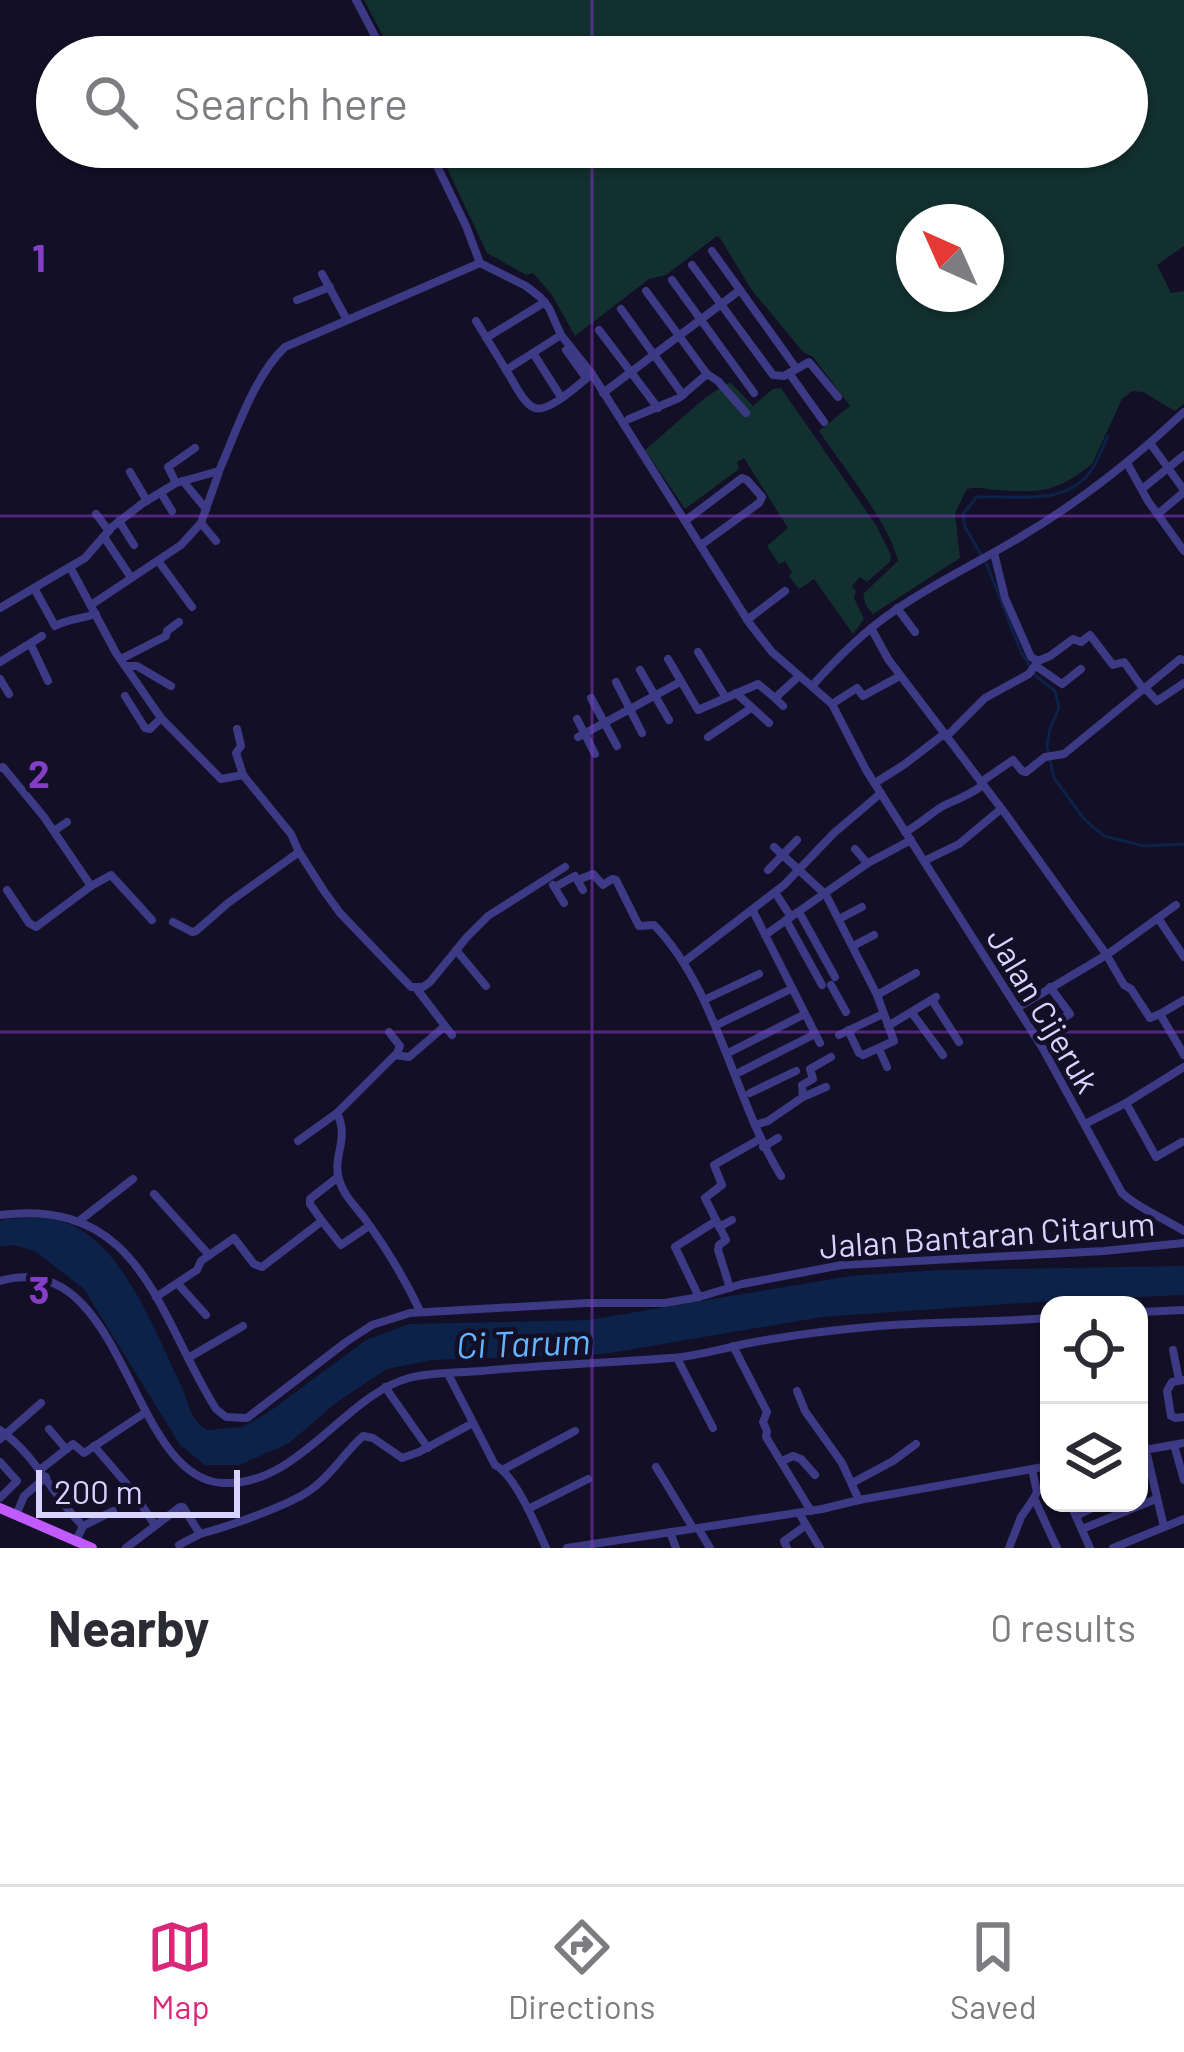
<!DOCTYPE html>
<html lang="en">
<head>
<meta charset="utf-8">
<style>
	body { margin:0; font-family:Barlow,sans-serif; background:#f7f7f7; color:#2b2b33 }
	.controls { position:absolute; right:36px; bottom:36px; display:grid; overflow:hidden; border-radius:24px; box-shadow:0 3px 9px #0004 }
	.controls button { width:108px; height:108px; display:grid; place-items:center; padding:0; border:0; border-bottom:3px solid #e1e1e2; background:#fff; color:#2b2b33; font:60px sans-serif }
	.compass { position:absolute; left:896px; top:204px; width:108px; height:108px; border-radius:50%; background:#fff; box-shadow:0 3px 9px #0004; rotate:315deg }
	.scale { position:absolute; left:36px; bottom:30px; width:204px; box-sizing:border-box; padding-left:12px; border:6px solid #d9d4ff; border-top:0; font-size:33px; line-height:42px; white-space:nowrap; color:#d9d4ff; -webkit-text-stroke:9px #130f26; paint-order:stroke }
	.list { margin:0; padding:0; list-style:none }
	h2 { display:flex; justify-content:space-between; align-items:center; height:156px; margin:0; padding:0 48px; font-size:51px }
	h2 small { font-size:39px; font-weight:400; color:#7c7c81 }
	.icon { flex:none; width:66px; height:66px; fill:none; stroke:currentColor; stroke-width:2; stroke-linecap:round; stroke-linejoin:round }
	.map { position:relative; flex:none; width:1184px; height:1548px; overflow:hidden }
	.search { position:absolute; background:#fff; box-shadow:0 3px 9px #0004; left:36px; right:36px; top:36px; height:132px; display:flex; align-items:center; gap:30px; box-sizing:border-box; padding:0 42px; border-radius:66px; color:#7c7c81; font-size:45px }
	.sheet { height:336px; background:#fff }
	nav { display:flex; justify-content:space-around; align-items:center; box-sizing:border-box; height:168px; border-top:3px solid #e1e1e2; background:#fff; font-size:33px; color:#7c7c81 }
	nav a { display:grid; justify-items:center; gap:6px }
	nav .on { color:#db2777 }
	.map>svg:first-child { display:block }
	.green { fill:#12302f; fill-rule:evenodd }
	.water { fill:#0c2248 }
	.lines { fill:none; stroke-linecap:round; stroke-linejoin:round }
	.stream { stroke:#0c2248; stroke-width:3 }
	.minor { stroke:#3d3a85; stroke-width:8 }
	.primary { stroke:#c25bff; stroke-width:10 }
	.grid { fill:none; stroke:#843dc5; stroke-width:3; stroke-opacity:0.55 }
	.labels { text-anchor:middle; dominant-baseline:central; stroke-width:9; stroke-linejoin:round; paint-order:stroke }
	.street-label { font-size:33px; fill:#d9d4ff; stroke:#130f26 }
	.water-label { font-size:36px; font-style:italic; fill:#62b6ff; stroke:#130f26 }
	.grid-label { font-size:39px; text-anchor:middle; font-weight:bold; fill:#843dc5; stroke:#130f26; stroke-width:9; stroke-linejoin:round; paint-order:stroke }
</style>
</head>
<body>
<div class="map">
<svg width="1184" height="1548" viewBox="0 0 1184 1548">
	<rect width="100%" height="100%" fill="#130f26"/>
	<!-- green -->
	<g class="green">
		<path d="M364 0H1184V246L1157 265 1171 293 1184 291V404L1175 411 1143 392 1132 391 1122 399 1092 464C1055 493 1041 493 996 490 984 489 979 486 967 489L955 513 960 558 873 614 866 606 863 594 898 561C889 522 842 466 819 431L850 406 813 357 803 352 751 289 720 238 717 236 666 275 649 279 575 336 552 295 533 273 526 275 487 253 437 147H1127V57H394ZM914 222H986V294H914Z"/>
		<polygon points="730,382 753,406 773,389 781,388 876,525 891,555 890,562 867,582 860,577 852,586 856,591 854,598 864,619 853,634 814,579 799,589 789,576 792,572 785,561 779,564 767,546 788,528 744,458 737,462 739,469 685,509 645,450 706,397"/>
	</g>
	<!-- water -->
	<path class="water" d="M5 1219C20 1219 37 1216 52 1219 118 1229 154 1330 180 1383 191 1405 186 1415 207 1430L242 1427 266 1414 366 1340 409 1324 589 1320 850 1276 940 1270 1184 1266V1295L1066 1300 822 1317 604 1354 432 1360 387 1369 337 1402 289 1443 240 1465H205L180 1445 84 1289 36 1252 15 1245 0 1247V1221Z"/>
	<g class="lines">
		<!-- stream -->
		<path class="stream" d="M1108 436C1102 448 1098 462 1090 472 1064 507 1014 495 977 497L963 514 965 527 987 565 1021 652 1036 676 1055 691 1059 708 1050 728 1047 746 1054 778 1084 819 1104 836 1144 846 1184 844"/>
		<!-- minor -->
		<g class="minor">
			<polyline points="356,0 386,57"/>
			<polyline points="428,147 466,226 480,263"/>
			<polyline points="712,251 796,368"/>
			<polyline points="692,265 773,375 784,376 809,362 838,397"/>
			<polyline points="322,274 347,320"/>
			<polyline points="672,280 754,393"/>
			<polyline points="646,291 707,374 718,381 746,413"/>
			<polyline points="297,300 330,287"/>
			<polyline points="621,309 683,395"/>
			<polyline points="476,321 506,370"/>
			<polyline points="599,330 658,408"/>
			<path d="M561 335 506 370C513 380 523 404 535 408 549 413 580 383 592 374"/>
			<polyline points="486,338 545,302"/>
			<polyline points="566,350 586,378"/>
			<polyline points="533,353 561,397"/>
			<polyline points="789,373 824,422"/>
			<polyline points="603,393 740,290"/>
			<polyline points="629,419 679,398 707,374"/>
			<polyline points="1150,443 1184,490"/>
			<polyline points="1127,463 1148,501 1184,551"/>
			<polyline points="130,472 147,501"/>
			<polyline points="183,481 206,509"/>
			<polyline points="176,483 168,467 195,448"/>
			<polyline points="1142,489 1184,455"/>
			<polyline points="161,493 172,511"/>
			<polyline points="96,514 109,531"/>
			<polyline points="1158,514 1184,492"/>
			<polyline points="119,521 134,545"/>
			<polyline points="685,521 742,478 747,480 762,497 759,503 701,545"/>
			<polyline points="201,523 216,541"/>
			<polyline points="104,537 130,576"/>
			<polyline points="994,553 1005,598 1031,657 1038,661 1050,656 1073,639 1081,642 1090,635 1113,665 1124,662 1144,690"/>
			<polyline points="159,562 192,607"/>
			<polyline points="70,567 116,653 161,718 221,779 243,775"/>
			<path d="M34 588 55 626C69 619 80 619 96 614"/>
			<polyline points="91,605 181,545 201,523 219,472"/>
			<path d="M0 608 85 558 112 527 143 503 176 483 219 471C236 432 254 376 285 347L480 263 526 286 540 297 549 308 561 335 592 374 750 624 772 652 832 704 866 770 1042 1047 1122 1193C1139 1209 1164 1218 1184 1231"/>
			<polyline points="897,608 915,632"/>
			<polyline points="747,620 785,591"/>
			<polyline points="871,628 888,659 1007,816 1106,954 1124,985 1131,989 1150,1018 1160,1014"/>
			<polyline points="31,645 48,681"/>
			<polyline points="698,652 726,698"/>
			<polyline points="121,659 166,636 167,631 179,622"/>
			<polyline points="668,659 698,710 758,684 775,698 798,677"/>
			<polyline points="0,662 42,636"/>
			<polyline points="126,666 137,666 171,686"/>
			<polyline points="1036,666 1062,684 1081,669"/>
			<polyline points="640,670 669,720"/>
			<polyline points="0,679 9,694"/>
			<polyline points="616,682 642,733"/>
			<path d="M812 686C837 658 863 632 894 611 935 582 980 562 1022 536 1081 501 1134 459 1184 412"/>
			<polyline points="1145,688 1157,701 1184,683"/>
			<polyline points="736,693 769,723"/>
			<polyline points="125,696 145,728 150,729 161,718"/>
			<polyline points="591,698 617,746"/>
			<polyline points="775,698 783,706"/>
			<polyline points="832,704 857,688 863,696 900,676"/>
			<polyline points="577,719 595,754"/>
			<polyline points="237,729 241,746 236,753 243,775 291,834 299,852 324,891 340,913 411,987 423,987 430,982 467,937 488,916 565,867"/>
			<polyline points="578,737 680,682"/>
			<polyline points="708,737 751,708"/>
			<polyline points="946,737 985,698 1029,674 1038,661"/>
			<polyline points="0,768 3,767 44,817 91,886"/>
			<polyline points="981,782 1013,760 1022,771 1026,772 1045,757 1064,754 1180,659 1184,660"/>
			<polyline points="875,783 905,764 944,734"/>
			<polyline points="54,831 67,822"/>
			<path d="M905 832C921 824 932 811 947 804 961 798 971 794 983 785"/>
			<polyline points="774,847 826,895 877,995 894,1041 863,1055"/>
			<polyline points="855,849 867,863"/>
			<polyline points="924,861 959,844 1001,809"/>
			<polyline points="768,870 797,840"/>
			<path d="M578 880 593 874 603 885 612 879 616 880 639 926 654 925C717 989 733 1098 781 1176"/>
			<polyline points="553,885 564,903"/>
			<polyline points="555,887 575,876 583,890"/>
			<polyline points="7,890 29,923 36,927 91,886 111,875 152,920"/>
			<polyline points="778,897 791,917"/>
			<polyline points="799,912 835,977"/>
			<polyline points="754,913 820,1043"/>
			<polyline points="1158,918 1184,957"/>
			<polyline points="839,919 862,907"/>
			<polyline points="786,920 822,985"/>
			<polyline points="173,922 192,932 196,931 228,903 299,852"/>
			<polyline points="765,935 868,863 911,840"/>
			<polyline points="853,946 874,935"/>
			<polyline points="456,950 486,986"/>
			<polyline points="685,961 784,885 834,833 881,793"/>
			<polyline points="831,985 846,1012"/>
			<polyline points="416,988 452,1035"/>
			<polyline points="877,995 916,973"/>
			<polyline points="708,998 759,974"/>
			<polyline points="932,1000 959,1042"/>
			<polyline points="1184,1000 1160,1014 1184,1055"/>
			<polyline points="1017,1008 1108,954 1176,905"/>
			<polyline points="912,1013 943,1055"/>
			<polyline points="719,1024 791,989"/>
			<polyline points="888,1026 936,997"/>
			<polyline points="848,1030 859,1053"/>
			<polyline points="389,1032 400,1046 397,1053"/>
			<polyline points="839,1035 883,1014"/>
			<polyline points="1034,1035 1070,1014 1050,987"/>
			<polyline points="879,1049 887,1067"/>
			<polyline points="730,1052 805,1014"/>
			<polyline points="740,1072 815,1034"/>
			<polyline points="750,1093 796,1071"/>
			<polyline points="803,1097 826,1087"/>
			<polyline points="1126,1103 1156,1157 1182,1142"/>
			<polyline points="1085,1124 1126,1103 1184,1067"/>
			<polyline points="755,1125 768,1121 803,1097 802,1085 813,1079 810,1069 831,1057"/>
			<polyline points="298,1141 337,1113"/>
			<polyline points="763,1147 778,1138"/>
			<polyline points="154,1194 209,1255"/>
			<path d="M0 1215C142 1198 156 1313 216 1409L226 1417 247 1418 346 1342 372 1325 410 1313 587 1303H665L699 1297 742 1284 842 1265 1104 1251 1184 1243"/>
			<polyline points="79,1221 133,1179"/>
			<polyline points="322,1221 310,1204 310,1199 338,1177"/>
			<polyline points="719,1227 732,1220"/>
			<path d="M0 1281C126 1245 128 1479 223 1483 298 1487 345 1395 409 1378 431 1372 457 1373 481 1371 544 1365 607 1363 671 1358 701 1356 730 1346 760 1341 795 1335 832 1330 868 1327 928 1321 989 1323 1049 1318"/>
			<polyline points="178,1284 206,1315"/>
			<polyline points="730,1288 718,1250 719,1245 726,1240 705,1198 722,1185 714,1165 760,1139"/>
			<polyline points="156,1297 197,1270 201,1261 234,1238 254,1264 262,1267 322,1221 341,1245 369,1226"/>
			<polyline points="699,1297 675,1247 716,1221"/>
			<path d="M420 1311C405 1279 386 1248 365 1219 356 1207 343 1195 339 1179 332 1155 350 1140 337 1113L395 1055 409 1057 445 1026"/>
			<polyline points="1139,1312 1184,1310"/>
			<polyline points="733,1346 767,1412 763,1422 767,1431 766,1437 811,1511"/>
			<polyline points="1173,1350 1179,1380"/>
			<polyline points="188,1358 243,1326"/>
			<polyline points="677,1358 713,1428"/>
			<path d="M448 1374 495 1465C515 1475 536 1525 546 1548"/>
			<polyline points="1184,1380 1172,1382 1167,1391 1171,1416 1175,1418 1184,1417"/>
			<polyline points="385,1387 428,1448"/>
			<polyline points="797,1391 805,1411 842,1463 859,1500"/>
			<polyline points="1139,1421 1164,1527"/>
			<polyline points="49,1429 66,1449"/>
			<path d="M0 1430C39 1458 51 1495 83 1526L76 1541"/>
			<polyline points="0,1439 41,1403"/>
			<polyline points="1174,1445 1184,1480"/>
			<polyline points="94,1446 130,1488 155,1525"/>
			<polyline points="1139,1451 1184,1443"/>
			<polyline points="782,1461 793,1456 801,1459 815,1475"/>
			<polyline points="0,1462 17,1481 0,1498"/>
			<polyline points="656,1467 693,1528"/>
			<polyline points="41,1469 73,1444 84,1453 146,1412"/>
			<polyline points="504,1469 575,1431"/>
			<polyline points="1032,1469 1037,1492 1034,1498 1057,1548"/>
			<polyline points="852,1483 893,1461 916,1444"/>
			<polyline points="1070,1503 1090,1548"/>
			<polyline points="528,1509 588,1479"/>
			<polyline points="17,1513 24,1496 46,1477"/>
			<polyline points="799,1513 820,1548"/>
			<polyline points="1076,1516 1103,1503"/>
			<polyline points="83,1526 113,1511"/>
			<polyline points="698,1528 710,1548"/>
			<polyline points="1082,1529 1156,1499"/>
			<polyline points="670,1532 676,1548"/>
			<polyline points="179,1545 200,1534"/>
			<path d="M126 1548 180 1507H183L200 1534C227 1527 287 1506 309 1491 330 1477 344 1453 363 1436L373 1438 402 1458 419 1452 473 1423"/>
			<polyline points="567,1548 822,1509 859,1500 1049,1466"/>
			<polyline points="787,1548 784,1541 805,1526"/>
			<polyline points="1009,1548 1021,1517 1034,1498"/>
			<polyline points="1113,1548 1184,1519"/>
		</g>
		<!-- primary -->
		<polyline class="primary" points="0,1508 92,1548"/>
	</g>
	<!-- grid -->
	<path class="grid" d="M592 0V57M592 147V1548M0 516H1184M0 1032H1184"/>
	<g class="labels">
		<!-- street labels -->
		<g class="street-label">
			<text transform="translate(1044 1010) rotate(59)">Jalan Cijeruk</text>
			<text transform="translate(987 1234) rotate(-4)">Jalan Bantaran Citarum</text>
		</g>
		<!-- water labels -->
		<g class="water-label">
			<text transform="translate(523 1342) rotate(-2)">Ci Tarum</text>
		</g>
	</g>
	<g class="grid-label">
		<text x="39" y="272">1</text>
		<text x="39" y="788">2</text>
		<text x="39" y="1304">3</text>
	</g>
</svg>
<div class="controls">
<button><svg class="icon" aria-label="locate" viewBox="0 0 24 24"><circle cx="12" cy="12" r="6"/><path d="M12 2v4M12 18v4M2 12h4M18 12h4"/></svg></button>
<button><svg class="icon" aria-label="layers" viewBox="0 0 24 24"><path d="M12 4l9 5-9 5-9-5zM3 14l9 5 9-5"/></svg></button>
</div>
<svg class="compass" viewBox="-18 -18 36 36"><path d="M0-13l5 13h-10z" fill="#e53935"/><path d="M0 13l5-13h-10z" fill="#7c7c81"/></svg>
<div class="scale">200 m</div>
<div class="search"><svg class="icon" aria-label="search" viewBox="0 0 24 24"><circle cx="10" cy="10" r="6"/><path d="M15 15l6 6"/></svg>Search here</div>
</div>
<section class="sheet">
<h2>Nearby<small>0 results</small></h2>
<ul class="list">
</ul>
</section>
<nav>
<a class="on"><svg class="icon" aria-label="map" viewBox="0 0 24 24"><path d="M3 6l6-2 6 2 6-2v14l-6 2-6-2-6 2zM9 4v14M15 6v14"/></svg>Map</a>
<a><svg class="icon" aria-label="directions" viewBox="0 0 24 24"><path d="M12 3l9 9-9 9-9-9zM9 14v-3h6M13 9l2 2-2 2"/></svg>Directions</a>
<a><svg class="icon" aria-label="saved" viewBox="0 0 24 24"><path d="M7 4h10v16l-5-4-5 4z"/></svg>Saved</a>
</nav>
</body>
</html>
